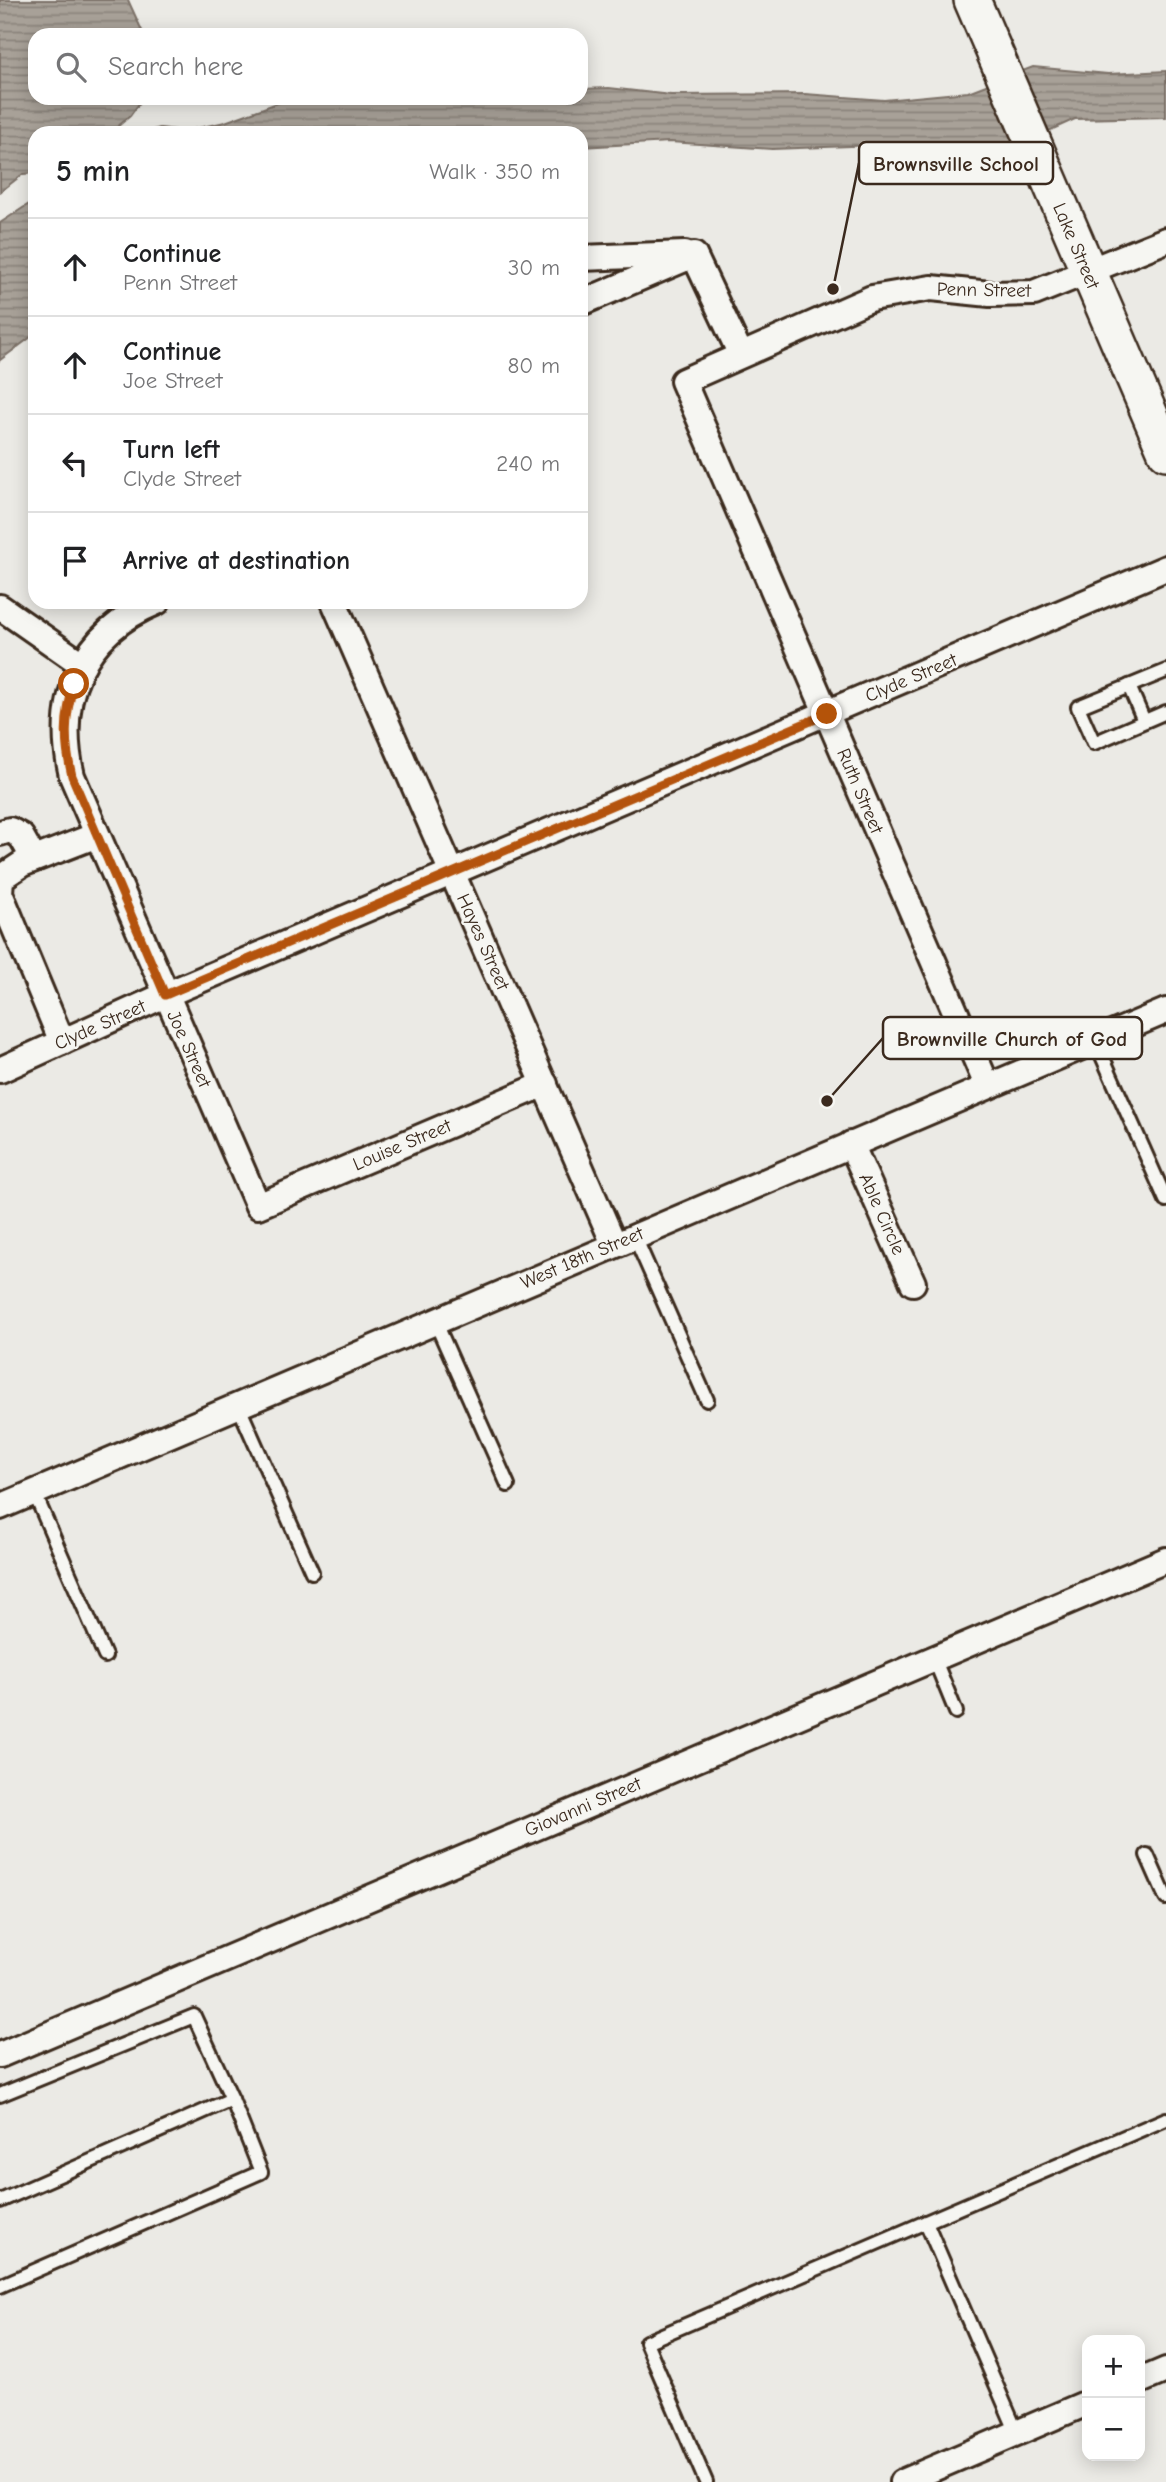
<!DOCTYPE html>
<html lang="en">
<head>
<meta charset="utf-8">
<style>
	body { margin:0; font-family:"Comic Neue",sans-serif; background:#f6f6f6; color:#202124 }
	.controls { position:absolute; right:21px; bottom:21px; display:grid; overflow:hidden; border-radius:14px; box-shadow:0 4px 18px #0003 }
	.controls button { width:63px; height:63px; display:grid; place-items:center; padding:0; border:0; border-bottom:2px solid #e0e0e0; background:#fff; color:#202124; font:35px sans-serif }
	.stop { position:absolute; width:21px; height:21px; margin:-16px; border:5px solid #b45309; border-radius:50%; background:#fff }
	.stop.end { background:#b45309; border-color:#fff; box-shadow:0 2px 7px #0008 }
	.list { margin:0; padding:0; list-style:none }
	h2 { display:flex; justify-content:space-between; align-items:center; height:91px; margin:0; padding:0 28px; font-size:30px }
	h2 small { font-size:23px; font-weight:400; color:#757577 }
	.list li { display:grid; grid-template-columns:46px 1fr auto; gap:21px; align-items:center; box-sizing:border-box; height:98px; padding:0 28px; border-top:2px solid #e0e0e0 }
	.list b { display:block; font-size:26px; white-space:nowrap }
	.list p { margin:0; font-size:23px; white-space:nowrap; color:#757577 }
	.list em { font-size:23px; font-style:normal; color:#757577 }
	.icon { flex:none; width:38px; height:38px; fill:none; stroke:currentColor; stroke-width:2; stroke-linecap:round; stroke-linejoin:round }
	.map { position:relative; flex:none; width:1166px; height:2482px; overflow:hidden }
	.search { position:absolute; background:#fff; box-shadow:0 4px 18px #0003; left:28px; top:28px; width:560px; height:77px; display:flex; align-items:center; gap:18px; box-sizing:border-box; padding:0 24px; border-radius:21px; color:#757577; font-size:26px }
	.panel { position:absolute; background:#fff; box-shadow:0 4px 18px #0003; left:28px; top:126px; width:560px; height:483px; border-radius:21px }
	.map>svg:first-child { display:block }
	.water { fill:url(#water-rules); stroke:#7c7167; stroke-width:2 }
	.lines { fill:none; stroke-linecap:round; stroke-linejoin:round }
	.lane-casing { stroke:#3b2a1e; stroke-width:18 }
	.street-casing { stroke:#3b2a1e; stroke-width:30 }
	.secondary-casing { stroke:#3b2a1e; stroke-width:40 }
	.lane { stroke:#f6f6f2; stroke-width:12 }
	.street { stroke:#f6f6f2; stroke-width:24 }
	.secondary { stroke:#f6f6f2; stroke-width:35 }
	.route { stroke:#b45309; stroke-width:9 }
	.labels { text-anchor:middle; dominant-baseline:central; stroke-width:5; stroke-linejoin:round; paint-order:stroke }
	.street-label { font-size:19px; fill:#3b2a1e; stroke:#f6f6f2 }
	.leader { fill:none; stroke:#3b2a1e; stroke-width:2.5 }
	.callout-dot { fill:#3b2a1e; stroke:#f6f6f2; stroke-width:2.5 }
	.callout { fill:#f6f6f2; stroke:#3b2a1e; stroke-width:2.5 }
	.callout-label { font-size:21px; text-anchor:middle; font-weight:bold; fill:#3b2a1e }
</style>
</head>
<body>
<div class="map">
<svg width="1166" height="2482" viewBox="0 0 1166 2482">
	<defs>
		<pattern id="water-rules" width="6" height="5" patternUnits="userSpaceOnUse" patternTransform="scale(1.75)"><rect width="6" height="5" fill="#a8a198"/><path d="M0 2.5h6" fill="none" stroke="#8a837b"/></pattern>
	</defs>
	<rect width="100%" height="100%" fill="#ebeae5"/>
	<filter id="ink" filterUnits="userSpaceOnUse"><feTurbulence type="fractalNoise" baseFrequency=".0143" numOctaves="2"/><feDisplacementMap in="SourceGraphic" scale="14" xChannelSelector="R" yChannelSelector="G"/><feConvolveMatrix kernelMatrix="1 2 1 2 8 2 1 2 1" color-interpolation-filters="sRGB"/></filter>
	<g filter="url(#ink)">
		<!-- water -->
		<g class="water">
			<polygon points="0,0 128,0 144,35 35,35 35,98 143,98 130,116 110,133 35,133 35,173 23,174 0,192"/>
			<polygon points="1033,67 1108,74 1166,71 1166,117 1075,119 998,154 930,143 772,149 670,142 581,147 581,133 142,133 160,128 185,131 225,122 291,98 581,98 581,89 609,88 671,95 805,94 884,100 968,92"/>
			<polygon points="35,200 35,334 0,360 0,223"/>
		</g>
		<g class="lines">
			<defs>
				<g id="lane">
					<polyline points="1166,671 1078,707 1094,743 1166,712"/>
					<polyline points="1129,686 1144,721"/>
					<polyline points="1095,1040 1166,1200"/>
					<polyline points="634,1235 707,1400"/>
					<polyline points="435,1321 508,1485"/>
					<polyline points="238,1405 312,1572"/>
					<polyline points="34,1492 105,1656"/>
					<polyline points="934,1658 956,1712"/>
					<polyline points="1147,1855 1166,1898"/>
					<polyline points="0,2095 194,2016 232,2099 0,2201"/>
					<polyline points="926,2222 1017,2433"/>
					<polyline points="0,2286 261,2172 232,2099"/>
					<polyline points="706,2482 646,2342 1166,2119"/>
				</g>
				<g id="street">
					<polyline points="581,258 685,254"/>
					<polyline points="581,303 694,255 741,355"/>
					<path d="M157 602C81 633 54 699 72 776L258 1206 545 1084"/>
					<polyline points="334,602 614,1244"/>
					<polyline points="0,607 83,665"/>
					<polyline points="0,833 10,830 21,836 34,859"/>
					<polyline points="62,1042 0,893 1,878 22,864 97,835"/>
					<polyline points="0,1070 165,995 1166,568"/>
					<polyline points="987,1085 683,381 872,298 931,288 990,294 1034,293 1166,240"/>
					<polyline points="851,1144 913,1283"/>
					<polyline points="0,1507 1166,1011"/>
					<polyline points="0,2055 1166,1560"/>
					<polyline points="1140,2381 1166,2370"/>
					<polyline points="902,2482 1087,2403"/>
				</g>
				<polyline id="secondary" points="972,0 1166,452"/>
			</defs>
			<!-- lane casing -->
			<use href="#lane" class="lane-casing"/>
			<!-- street casing -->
			<use href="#street" class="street-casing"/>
			<!-- secondary casing -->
			<use href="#secondary" class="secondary-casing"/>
			<!-- lane -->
			<use href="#lane" class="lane"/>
			<!-- street -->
			<use href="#street" class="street"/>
			<!-- secondary -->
			<use href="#secondary" class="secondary"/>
		</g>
	</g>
	<g class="lines" filter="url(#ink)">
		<!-- route -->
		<path class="route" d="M74 684C64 717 64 743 72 776L165 995 827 714"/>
	</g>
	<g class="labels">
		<!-- street labels -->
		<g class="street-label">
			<text transform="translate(1076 246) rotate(67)">Lake Street</text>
			<text transform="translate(984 290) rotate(1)">Penn Street</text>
			<text transform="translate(911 678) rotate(-23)">Clyde Street</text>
			<text transform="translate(860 791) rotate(67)">Ruth Street</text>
			<text transform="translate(483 942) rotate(66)">Hayes Street</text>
			<text transform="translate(100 1025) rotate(-24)">Clyde Street</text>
			<text transform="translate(189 1049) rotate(66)">Joe Street</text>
			<text transform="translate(402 1145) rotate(-23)">Louise Street</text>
			<text transform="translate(882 1214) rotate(66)">Able Circle</text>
			<text transform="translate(582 1258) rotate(-23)">West 18th Street</text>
			<text transform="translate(583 1807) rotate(-23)">Giovanni Street</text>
		</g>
	</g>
	<!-- callouts -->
	<path class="leader" d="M833 289L859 163M827 1101L883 1038"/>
	<g class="callout-dot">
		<circle cx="833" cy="289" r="7"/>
		<circle cx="827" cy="1101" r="7"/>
	</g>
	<g class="callout">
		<rect x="859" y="142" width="194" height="42" rx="7"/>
		<rect x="883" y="1017" width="259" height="42" rx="7"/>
	</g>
	<g class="callout-label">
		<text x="956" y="171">Brownsville School</text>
		<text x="1012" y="1046">Brownville Church of God</text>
	</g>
</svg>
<div class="controls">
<button>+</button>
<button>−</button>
</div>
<div class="stop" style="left:74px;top:684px"></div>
<div class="stop end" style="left:827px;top:714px"></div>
<div class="search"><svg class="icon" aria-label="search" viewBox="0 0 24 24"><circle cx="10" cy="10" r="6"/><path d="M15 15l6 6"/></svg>Search here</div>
<section class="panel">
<h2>5 min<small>Walk · 350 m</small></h2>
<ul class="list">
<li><svg class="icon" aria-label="ahead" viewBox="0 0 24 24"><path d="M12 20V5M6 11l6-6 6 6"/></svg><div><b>Continue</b><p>Penn Street</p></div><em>30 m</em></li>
<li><svg class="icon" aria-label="ahead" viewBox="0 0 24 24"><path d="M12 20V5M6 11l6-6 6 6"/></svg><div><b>Continue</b><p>Joe Street</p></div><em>80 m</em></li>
<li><svg class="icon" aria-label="left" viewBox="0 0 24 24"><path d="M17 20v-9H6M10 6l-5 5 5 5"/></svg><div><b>Turn left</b><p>Clyde Street</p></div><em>240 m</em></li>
<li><svg class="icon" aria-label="arrive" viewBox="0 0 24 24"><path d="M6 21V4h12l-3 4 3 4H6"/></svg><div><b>Arrive at destination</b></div></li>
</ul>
</section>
</div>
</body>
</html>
